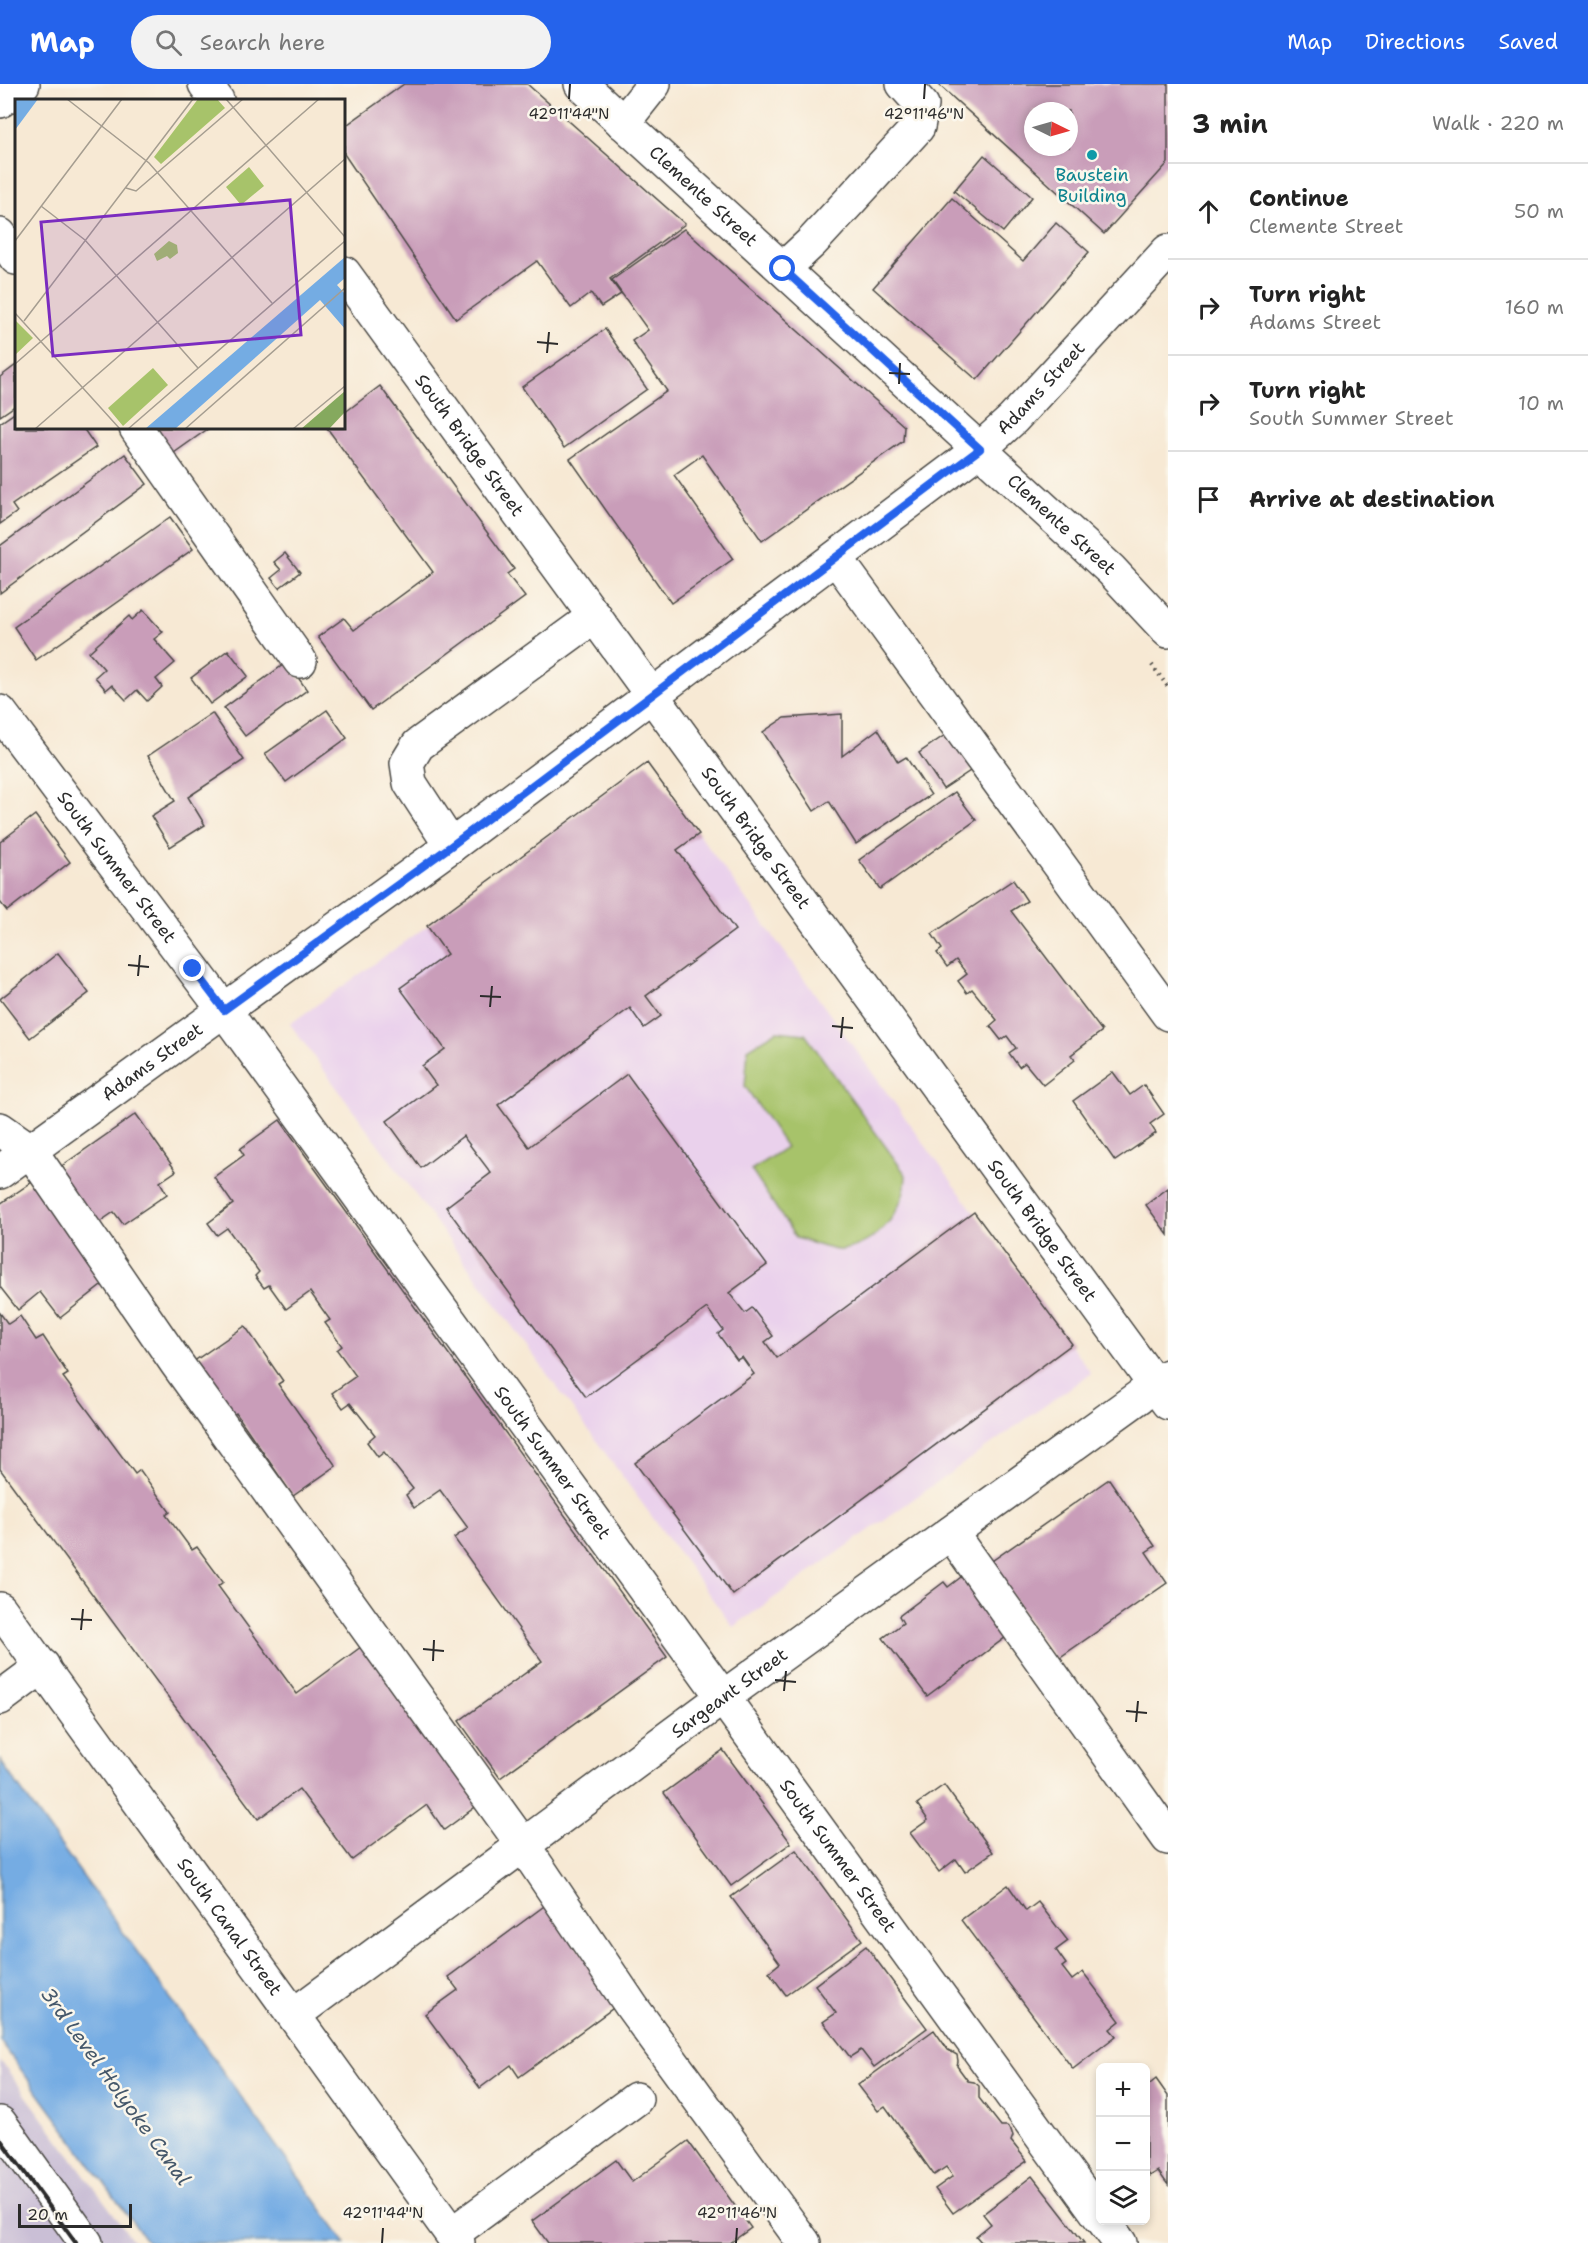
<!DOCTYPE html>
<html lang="en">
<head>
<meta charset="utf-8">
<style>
	body { margin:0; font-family:"Shantell Sans",sans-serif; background:#f2f2f2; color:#222 }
	.controls { position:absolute; right:18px; bottom:18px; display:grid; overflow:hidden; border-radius:9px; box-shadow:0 3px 9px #0003 }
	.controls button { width:54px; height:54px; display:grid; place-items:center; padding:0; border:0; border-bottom:2px solid #e0e0e0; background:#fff; color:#222; font:30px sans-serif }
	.compass { position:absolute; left:1024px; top:18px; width:54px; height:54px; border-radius:50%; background:#fff; box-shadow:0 3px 9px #0003; rotate:95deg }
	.scale { position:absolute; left:18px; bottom:15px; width:114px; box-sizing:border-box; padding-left:6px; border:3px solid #2b2b2b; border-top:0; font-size:16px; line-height:21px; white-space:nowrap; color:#2b2b2b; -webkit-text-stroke:4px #fbf7ec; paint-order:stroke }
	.stop { position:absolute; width:18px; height:18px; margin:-14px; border:4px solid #2563eb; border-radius:50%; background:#fff }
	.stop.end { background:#2563eb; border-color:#fff; box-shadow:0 2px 6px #0008 }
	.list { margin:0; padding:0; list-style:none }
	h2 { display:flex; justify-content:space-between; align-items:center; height:78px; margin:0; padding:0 24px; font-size:26px }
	h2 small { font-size:20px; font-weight:400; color:#767676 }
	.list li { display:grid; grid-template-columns:39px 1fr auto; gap:18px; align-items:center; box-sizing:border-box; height:96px; padding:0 24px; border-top:2px solid #e0e0e0 }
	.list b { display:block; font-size:22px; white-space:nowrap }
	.list p { margin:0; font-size:20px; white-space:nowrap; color:#767676 }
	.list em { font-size:20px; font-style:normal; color:#767676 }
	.icon { flex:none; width:33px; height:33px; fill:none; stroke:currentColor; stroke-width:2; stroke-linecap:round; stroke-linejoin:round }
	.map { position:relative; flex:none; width:1168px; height:2159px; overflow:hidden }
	header { display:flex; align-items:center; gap:36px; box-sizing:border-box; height:84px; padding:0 30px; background:#2563eb; color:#fff }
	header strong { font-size:28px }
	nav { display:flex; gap:33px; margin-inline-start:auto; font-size:21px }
	.search { width:420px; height:54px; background:#f2f2f2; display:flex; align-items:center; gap:15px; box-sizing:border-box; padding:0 21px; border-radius:33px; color:#767676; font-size:22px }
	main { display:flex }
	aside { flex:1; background:#fff }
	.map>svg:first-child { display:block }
	.built { fill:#ead1ec }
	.industrial { fill:#cabfd6 }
	.green { fill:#a7c36a; stroke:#69774a; stroke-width:1.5 }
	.water { fill:#74ace3; stroke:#506c87; stroke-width:1.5 }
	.building { fill:#c99db9; fill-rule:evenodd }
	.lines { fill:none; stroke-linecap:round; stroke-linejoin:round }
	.minor-casing { stroke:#4a4844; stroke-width:36 }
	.path { stroke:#4a4844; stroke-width:4; stroke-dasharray:1.5 4.5; stroke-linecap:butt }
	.minor { stroke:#fff; stroke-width:33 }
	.rail { stroke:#2b2b2b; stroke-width:4.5 }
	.route { stroke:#2563eb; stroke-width:8 }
	.ticks { fill:none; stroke:#2b2b2b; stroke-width:2 }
	.culture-dot { fill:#0f9aa8; stroke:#fbf7ec; stroke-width:2 }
	.labels { text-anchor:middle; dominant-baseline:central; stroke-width:5; stroke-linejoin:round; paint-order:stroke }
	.culture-label { font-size:18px; fill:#0d838f; stroke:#fbf7ec }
	.street-label { font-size:18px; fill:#2b2b2b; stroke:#fbf7ec }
	.water-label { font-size:20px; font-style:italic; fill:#45586b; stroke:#fbf7ec }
	.inset-road { fill:none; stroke:#a59d90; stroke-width:1.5 }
	.view { fill:#7b2cbf; fill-opacity:0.15; stroke:#7b2cbf; stroke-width:3 }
	.inset-edge { fill:none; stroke:#2b2b2b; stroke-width:3 }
	.ticks-label { font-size:15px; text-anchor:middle; fill:#2b2b2b; stroke:#fbf7ec; stroke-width:5; stroke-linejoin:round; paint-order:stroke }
</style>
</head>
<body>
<header>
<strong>Map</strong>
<div class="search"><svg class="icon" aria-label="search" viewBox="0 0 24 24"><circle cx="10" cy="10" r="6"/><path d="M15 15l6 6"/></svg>Search here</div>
<nav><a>Map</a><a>Directions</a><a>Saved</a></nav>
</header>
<main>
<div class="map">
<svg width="1168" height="2159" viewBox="0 0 1168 2159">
	<rect width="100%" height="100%" fill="#fbf7ec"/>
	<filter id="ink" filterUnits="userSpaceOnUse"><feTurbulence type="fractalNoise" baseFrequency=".0167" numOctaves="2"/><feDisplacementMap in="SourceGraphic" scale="12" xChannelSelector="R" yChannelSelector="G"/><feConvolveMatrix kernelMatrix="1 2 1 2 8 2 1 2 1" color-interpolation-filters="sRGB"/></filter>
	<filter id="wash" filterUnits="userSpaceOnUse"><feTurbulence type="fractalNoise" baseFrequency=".008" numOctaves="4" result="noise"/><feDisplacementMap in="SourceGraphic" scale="24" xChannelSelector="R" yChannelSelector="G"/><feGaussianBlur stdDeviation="1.35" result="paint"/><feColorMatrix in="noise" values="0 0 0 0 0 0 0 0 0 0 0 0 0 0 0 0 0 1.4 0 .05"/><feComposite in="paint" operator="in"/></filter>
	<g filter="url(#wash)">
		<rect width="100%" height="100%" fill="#f7e9d4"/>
		<!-- built -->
		<polygon class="built" points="647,679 1091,1289 733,1543 290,940 427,842"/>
		<!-- industrial -->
		<polygon class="industrial" points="0,1976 135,2159 0,2159"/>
		<!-- green -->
		<path class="green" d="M777 947 805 950 906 1091C905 1127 878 1161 841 1166 832 1167 807 1157 796 1154L751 1086 786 1063 745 1002 748 965Z"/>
		<!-- water -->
		<polygon class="water" points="0,1676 16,1699 346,2159 148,2159 0,1957"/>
		<g id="blocks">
			<!-- building -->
			<g class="building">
				<polygon points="404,0 527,0 685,140 610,195 621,210 601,223 591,209 571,224 537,177 456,235 344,70 344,43"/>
				<path d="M938 0H1168V79L1104 150ZM1033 27H1069V63H1033Z"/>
				<polygon points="984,71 1032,113 1003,148 954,107"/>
				<polygon points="952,114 1023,177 1056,139 1089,168 977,296 873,204"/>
				<polygon points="684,145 904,342 903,357 762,457 702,371 674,391 733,475 671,519 570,375 667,307 632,257 648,246 612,196"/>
				<polygon points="605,245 647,305 564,364 522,303"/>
				<polygon points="16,281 16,321 0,332 0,293"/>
				<polygon points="380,302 514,485 507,490 525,513 371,626 318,553 344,534 354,546 433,488 327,344 344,344 344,329"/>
				<polygon points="16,328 16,344 83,344 96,363 12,421 17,428 0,440 0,339"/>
				<polygon points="151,344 209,344 171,371"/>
				<polygon points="125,370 147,400 0,509 0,462"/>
				<polygon points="170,433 193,465 36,576 14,543"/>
				<polygon points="285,469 300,488 279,504 271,494 281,486 274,478"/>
				<polygon points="143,526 163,548 154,555 175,579 156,595 162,603 147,617 137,606 126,616 112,601 106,606 95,593 104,585 89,568 129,532 132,536"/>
				<polygon points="228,566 248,592 210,620 191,594"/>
				<polygon points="287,578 307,606 245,652 224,624"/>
				<polygon points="327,626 347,654 286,698 265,670"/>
				<polygon points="212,629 244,676 188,713 205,741 170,763 151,732 175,717 148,672"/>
				<polygon points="842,630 842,672 878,645 898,678 906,673 931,711 856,760 829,717 814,727 763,648 784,634"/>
				<polygon points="948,649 973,685 943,705 919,669"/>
				<polygon points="647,679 699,750 677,766 735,846 646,912 661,932 644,944 630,924 498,1021 529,1063 627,990 767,1181 729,1209 745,1229 752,1224 773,1252 765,1258 777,1274 974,1128 1072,1260 733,1511 635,1379 754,1290 742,1273 737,1276 718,1250 723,1246 707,1224 586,1313 446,1123 491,1089 463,1052 421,1084 387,1037 436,1001 422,982 445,965 400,904 447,870 427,842"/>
				<polygon points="955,708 976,736 880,805 859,776"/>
				<polygon points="35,731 70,778 7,827 0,818 0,758"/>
				<polygon points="1013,796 1027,817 1011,827 1102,947 1071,971 1075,976 1043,1001 1025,979 1019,983 1009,969 1016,964 1007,952 1001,956 990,942 997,936 972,905 967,909 958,897 967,890 956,876 947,883 937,869 942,865 932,850"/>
				<polygon points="58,869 89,909 30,954 0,915"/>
				<polygon points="1113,988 1130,1011 1144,1001 1164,1030 1150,1040 1156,1049 1115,1077 1073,1017"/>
				<polygon points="136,1030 176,1087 160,1098 167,1110 123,1140 114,1128 95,1141 56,1086"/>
				<polygon points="280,1036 667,1573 500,1694 459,1637 542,1577 454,1454 468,1444 440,1406 414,1424 406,1411 413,1405 384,1368 378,1373 367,1358 375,1351 350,1319 343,1324 332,1309 356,1292 337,1266 342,1262 325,1239 330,1236 310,1208 286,1225 269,1201 264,1204 255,1192 259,1188 227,1144 217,1151 208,1139 233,1120 214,1093 244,1071 240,1065"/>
				<polygon points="35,1096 106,1198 60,1234 40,1208 18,1226 0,1203 0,1120"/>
				<polygon points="1168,1104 1168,1151 1146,1121"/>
				<polygon points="0,1229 8,1240 20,1232 36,1256 43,1252 68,1290 63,1293 135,1390 140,1386 170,1428 166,1431 192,1466 197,1463 223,1498 218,1502 297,1610 365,1560 482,1718 444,1746 427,1721 352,1776 299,1705 258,1735 0,1385"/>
				<polygon points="245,1242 283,1297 278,1300 336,1382 293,1412 236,1329 228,1334 190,1280"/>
				<polygon points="1109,1395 1155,1462 1146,1468 1167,1499 1056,1576 989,1479"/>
				<polygon points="965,1490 1010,1550 927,1612 883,1554 903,1539 899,1532 944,1498 948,1503"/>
				<polygon points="723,1666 791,1759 731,1802 664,1709"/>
				<polygon points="944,1701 993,1768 965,1788 956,1775 939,1788 910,1749 928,1736 917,1720"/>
				<polygon points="796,1766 862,1856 786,1911 769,1888 780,1879 731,1813"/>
				<polygon points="1008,1801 1026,1827 1038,1818 1068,1857 1056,1866 1066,1880 1062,1883 1072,1896 1083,1888 1120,1937 1110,1945 1116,1952 1073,1985 961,1836"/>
				<polygon points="547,1820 620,1919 519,1993 511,1981 480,2004 425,1930 458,1906 448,1893"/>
				<polygon points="866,1862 927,1944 874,1983 861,1966 850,1973 823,1938 836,1929 815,1901"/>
				<polygon points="934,1946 948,1966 957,1971 958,1977 957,1982 968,1997 974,1998 979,2002 979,2014 1001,2042 1007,2042 1011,2046 1013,2052 1011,2057 1027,2077 953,2129 935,2105 953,2092 946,2083 934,2091 885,2022 878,2027 858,2001"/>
				<polygon points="1156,1995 1168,2012 1168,2101 1158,2087 1150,2092 1146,2086 1146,2003"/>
				<polygon points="688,2057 751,2144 730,2159 548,2159 532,2137 616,2076 632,2098"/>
				<polygon points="1032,2092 1084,2159 982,2159 976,2152 991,2140 983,2130"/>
			</g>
		</g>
	</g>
	<g filter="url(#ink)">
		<use href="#blocks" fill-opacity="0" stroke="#4a4844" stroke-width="1.5"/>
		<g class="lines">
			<defs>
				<g id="minor">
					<polyline points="205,0 217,16"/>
					<path id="s1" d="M581 0 1111 486 1168 547"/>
					<polyline points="0,17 23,0"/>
					<polyline points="623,39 654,0"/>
					<polyline points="0,151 16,174"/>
					<polyline points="783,185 812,158 918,43 922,21 903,0"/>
					<path id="s2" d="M344 189 1168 1319"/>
					<polyline points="136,344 300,577"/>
					<polyline points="836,474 1168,930"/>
					<path id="s3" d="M0 628 224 926 1100 2133"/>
					<polyline points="451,762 410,699 407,679 418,661 595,532"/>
					<polyline points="0,1045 30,1066 177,1280 523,1761 632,1923 804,2159"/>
					<path id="s4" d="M0 1088 451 762 980 365 1013 335 1168 167"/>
					<polyline points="951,1449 1168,1754"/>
					<path id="s5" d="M0 1525 458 2159"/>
					<polyline points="0,1614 43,1582"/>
					<path id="s6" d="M295 1930 722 1614 1168 1292"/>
					<polyline points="0,2039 86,2159"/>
					<polyline points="1103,2136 1120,2159"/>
					<polyline points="452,2150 636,2015"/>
				</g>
			</defs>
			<!-- minor casing -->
			<use href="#minor" class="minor-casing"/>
			<!-- path -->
			<polyline class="path" points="1152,581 1168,603"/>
			<!-- minor -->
			<use href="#minor" class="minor"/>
			<!-- rail -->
			<polyline class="rail" points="0,2055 76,2159"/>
		</g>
	</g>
	<g class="lines" filter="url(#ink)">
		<!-- route -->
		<polyline class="route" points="193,885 224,926 451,762 980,365 783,185"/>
	</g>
	<!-- ticks -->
	<path class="ticks" d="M569 15 570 0M924 15 925 0M537 258 558 260M547 269 549 248M889 289 910 290M899 300 900 279M128 881 149 883M138 892 140 871M480 912 501 913M490 923 492 902M832 942 853 944M841 954 843 933M71 1535 92 1536M81 1546 83 1525M423 1565 444 1567M433 1577 434 1556M775 1596 796 1598M784 1607 786 1587M1126 1627 1147 1629M1136 1638 1138 1617M382 2159 383 2144M736 2159 737 2144"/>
	<!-- markers -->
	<circle class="culture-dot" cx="1092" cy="71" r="6"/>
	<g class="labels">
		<!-- culture labels -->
		<g class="culture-label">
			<text x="1092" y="91">Baustein<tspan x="1092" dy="21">Building</tspan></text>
		</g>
		<!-- street labels -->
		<g class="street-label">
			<text stroke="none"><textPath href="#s1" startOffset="166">Clemente Street</textPath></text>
			<text stroke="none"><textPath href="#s4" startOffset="1304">Adams Street</textPath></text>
			<text stroke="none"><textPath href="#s2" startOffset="213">South Bridge Street</textPath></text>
			<text stroke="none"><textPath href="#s1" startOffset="652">Clemente Street</textPath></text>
			<text stroke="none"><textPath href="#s2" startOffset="699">South Bridge Street</textPath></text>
			<text stroke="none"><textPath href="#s3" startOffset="194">South Summer Street</textPath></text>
			<text stroke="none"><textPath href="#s4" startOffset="188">Adams Street</textPath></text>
			<text stroke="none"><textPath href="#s2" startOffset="1185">South Bridge Street</textPath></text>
			<text stroke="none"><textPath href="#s3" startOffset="932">South Summer Street</textPath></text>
			<text stroke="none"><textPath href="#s6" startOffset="540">Sargeant Street</textPath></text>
			<text stroke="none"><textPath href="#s3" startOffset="1418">South Summer Street</textPath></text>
			<text stroke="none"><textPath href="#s5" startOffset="392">South Canal Street</textPath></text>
		</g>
		<!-- water labels -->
		<g class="water-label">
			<text transform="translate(116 2002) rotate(54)">3rd Level Holyoke Canal</text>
		</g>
	</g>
	<!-- overview -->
	<g transform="translate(15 15)">
		<rect width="330" height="330" fill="#f7e9d4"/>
		<path d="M183 0H202L210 9 146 65 139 58ZM234 68 249 87 226 106 211 88ZM154 142 162 146 163 154 155 160 152 157 142 162 139 155ZM0 221 18 239 0 256ZM138 269 153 286 108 327 93 309Z" fill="#a7c36a"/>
		<path d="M330 292V313L314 330H286Z" fill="#85a95e"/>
		<path d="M0 0H23L0 31ZM330 158V179L322 186 330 195V230L305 201 160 330H130Z" fill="#74ace3"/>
		<path class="inset-road" d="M52 0 134 64 257 204M211 0 330 138M111 89 121 92 228 0M26 107 70 141 183 269M0 142 107 0M0 214 105 330M9 222 178 0M0 265 304 0M20 330 330 60M113 330 330 142M170 330 330 189M278 330 330 287"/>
		<path class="view" d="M275 101 286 236 38 257 26 123Z"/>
		<rect width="330" height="330" class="inset-edge"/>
	</g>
	<g class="ticks-label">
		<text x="569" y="35">42°11'44"N</text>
		<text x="924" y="35">42°11'46"N</text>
		<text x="383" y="2134">42°11'44"N</text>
		<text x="737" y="2134">42°11'46"N</text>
	</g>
</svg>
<div class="controls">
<button>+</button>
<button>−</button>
<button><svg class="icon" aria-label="layers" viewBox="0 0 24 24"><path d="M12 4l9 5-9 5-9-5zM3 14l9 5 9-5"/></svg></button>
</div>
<svg class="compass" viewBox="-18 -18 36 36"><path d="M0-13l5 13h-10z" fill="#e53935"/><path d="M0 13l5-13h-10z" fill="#767676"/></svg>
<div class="scale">20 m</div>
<div class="stop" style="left:783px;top:185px"></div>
<div class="stop end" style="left:193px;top:885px"></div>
</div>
<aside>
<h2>3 min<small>Walk · 220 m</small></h2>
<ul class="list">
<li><svg class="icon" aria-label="ahead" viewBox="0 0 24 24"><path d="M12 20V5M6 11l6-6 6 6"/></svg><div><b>Continue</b><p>Clemente Street</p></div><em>50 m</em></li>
<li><svg class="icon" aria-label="right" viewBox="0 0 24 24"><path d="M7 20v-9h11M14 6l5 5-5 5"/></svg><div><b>Turn right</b><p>Adams Street</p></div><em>160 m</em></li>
<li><svg class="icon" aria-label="right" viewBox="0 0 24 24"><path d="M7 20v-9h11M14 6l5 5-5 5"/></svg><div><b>Turn right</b><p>South Summer Street</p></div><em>10 m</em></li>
<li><svg class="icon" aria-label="arrive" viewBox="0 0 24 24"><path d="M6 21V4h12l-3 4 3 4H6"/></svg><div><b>Arrive at destination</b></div></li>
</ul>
</aside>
</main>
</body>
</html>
